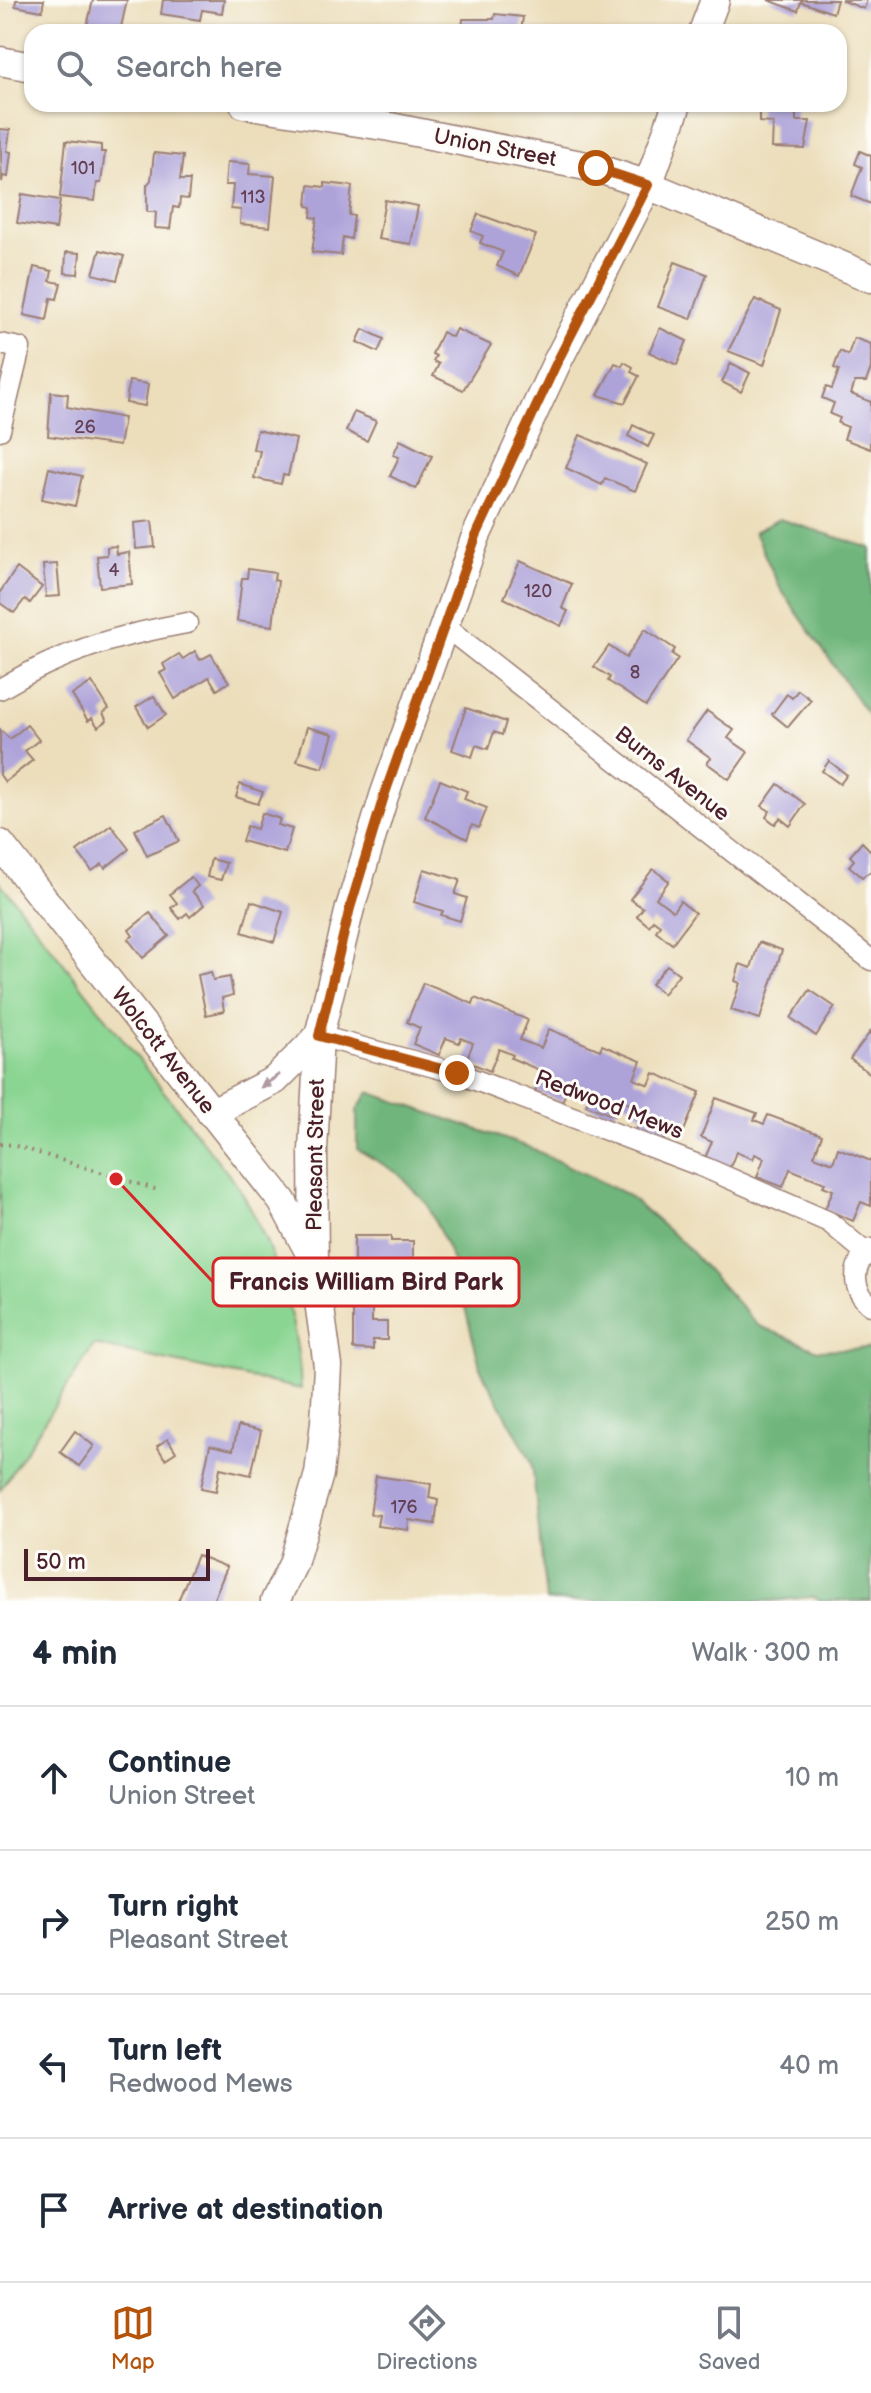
<!DOCTYPE html>
<html lang="en">
<head>
<meta charset="utf-8">
<style>
	body { margin:0; font-family:"Balsamiq Sans",sans-serif; background:#f2f2f3; color:#1f2937 }
	.scale { position:absolute; left:24px; bottom:20px; width:186px; box-sizing:border-box; padding-left:8px; border:4px solid #4a1f2b; border-top:0; font-size:22px; line-height:28px; white-space:nowrap; color:#4a1f2b; -webkit-text-stroke:6px #fdfcf7; paint-order:stroke }
	.stop { position:absolute; width:24px; height:24px; margin:-18px; border:6px solid #b45309; border-radius:50%; background:#fff }
	.stop.end { background:#b45309; border-color:#fff; box-shadow:0 2px 8px #0008 }
	.list { margin:0; padding:0; list-style:none }
	h2 { display:flex; justify-content:space-between; align-items:center; height:104px; margin:0; padding:0 32px; font-size:34px }
	h2 small { font-size:26px; font-weight:400; color:#747a83 }
	.list li { display:grid; grid-template-columns:52px 1fr auto; gap:24px; align-items:center; box-sizing:border-box; height:144px; padding:0 32px; border-top:2px solid #e0e1e3 }
	.list b { display:block; font-size:30px; white-space:nowrap }
	.list p { margin:0; font-size:26px; white-space:nowrap; color:#747a83 }
	.list em { font-size:26px; font-style:normal; color:#747a83 }
	.icon { flex:none; width:44px; height:44px; fill:none; stroke:currentColor; stroke-width:2; stroke-linecap:round; stroke-linejoin:round }
	.map { position:relative; flex:none; width:871px; height:1601px; overflow:hidden }
	.search { position:absolute; background:#fff; box-shadow:0 2px 6px #0004; left:24px; right:24px; top:24px; height:88px; display:flex; align-items:center; gap:20px; box-sizing:border-box; padding:0 28px; border-radius:24px; color:#747a83; font-size:30px }
	.sheet { height:680px; background:#fff }
	nav { display:flex; justify-content:space-around; align-items:center; box-sizing:border-box; height:112px; border-top:2px solid #e0e1e3; background:#fff; font-size:22px; color:#747a83 }
	nav a { display:grid; justify-items:center; gap:4px }
	nav .on { color:#b45309 }
	.map>svg:first-child { display:block }
	.green { fill:#8ad592; stroke:#6a7a5e; stroke-width:2 }
	.forest { fill:#6fb67c; stroke:#5c6a54; stroke-width:2 }
	.building { fill:#ada3d9 }
	.lines { fill:none; stroke-linecap:round; stroke-linejoin:round }
	.street-casing { stroke:#9b7e73; stroke-width:23 }
	.secondary-casing { stroke:#9b7e73; stroke-width:31 }
	.path { stroke:#9b7e73; stroke-width:4; stroke-dasharray:2 6; stroke-linecap:butt }
	.street { stroke:#fff; stroke-width:20 }
	.secondary { stroke:#fff; stroke-width:28 }
	.oneway { fill:#ae9aa0 }
	.route { stroke:#b45309; stroke-width:10 }
	.labels { text-anchor:middle; dominant-baseline:central; stroke-width:6; stroke-linejoin:round; paint-order:stroke }
	.number-label { font-size:18px; fill:#634056 }
	.street-label { font-size:22px; fill:#4a1f2b; stroke:#fdfcf7 }
	.leader { fill:none; stroke:#d62828; stroke-width:3 }
	.callout-dot { fill:#d62828; stroke:#fdfcf7; stroke-width:3 }
	.callout { fill:#fdfcf7; stroke:#d62828; stroke-width:3 }
	.callout-label { font-size:24px; text-anchor:middle; font-weight:bold; fill:#4a1f2b }
</style>
</head>
<body>
<div class="map">
<svg width="871" height="1601" viewBox="0 0 871 1601">
	<rect width="100%" height="100%" fill="#fdfcf7"/>
	<filter id="ink" filterUnits="userSpaceOnUse"><feTurbulence type="fractalNoise" baseFrequency=".0125" numOctaves="2"/><feDisplacementMap in="SourceGraphic" scale="16" xChannelSelector="R" yChannelSelector="G"/><feConvolveMatrix kernelMatrix="1 2 1 2 8 2 1 2 1" color-interpolation-filters="sRGB"/></filter>
	<filter id="wash" filterUnits="userSpaceOnUse"><feTurbulence type="fractalNoise" baseFrequency=".006" numOctaves="4" result="noise"/><feDisplacementMap in="SourceGraphic" scale="32" xChannelSelector="R" yChannelSelector="G"/><feGaussianBlur stdDeviation="1.8" result="paint"/><feColorMatrix in="noise" values="0 0 0 0 0 0 0 0 0 0 0 0 0 0 0 0 0 1.4 0 .05"/><feComposite in="paint" operator="in"/></filter>
	<g filter="url(#wash)">
		<rect width="100%" height="100%" fill="#ecdebb"/>
		<!-- green -->
		<path class="green" d="M0 882 240 1189C276 1252 298 1317 301 1389L94 1345 0 1490Z"/>
		<!-- forest -->
		<g class="forest">
			<polygon points="779,519 871,548 871,719 780,588 754,532"/>
			<polygon points="369,1092 531,1148 626,1194 685,1245 757,1325 818,1350 871,1348 871,1601 821,1601 812,1597 772,1601 546,1601 532,1462 481,1370 453,1261 428,1205 399,1174 357,1149 357,1110"/>
		</g>
		<g id="blocks">
			<!-- building -->
			<g class="building">
				<polygon points="16,0 44,0 42,11 15,6"/>
				<polygon points="93,0 127,0 120,32 87,26"/>
				<polygon points="163,0 224,0 222,13 202,10 200,20 161,14"/>
				<polygon points="768,0 837,0 833,13 801,2 798,11"/>
				<polygon points="841,0 867,0 864,9"/>
				<polygon points="495,14 523,17 521,32 435,32 436,26 462,29 463,19 494,19"/>
				<polygon points="759,104 796,104 796,121 810,121 805,149 772,148 773,123 759,122"/>
				<polygon points="0,129 10,130 7,151 11,152 8,177 3,176 2,182"/>
				<polygon points="66,141 101,145 101,152 105,152 101,183 97,183 95,201 60,197"/>
				<polygon points="860,151 871,156 871,204 851,196 862,167 855,164"/>
				<polygon points="154,153 183,156 180,180 190,180 188,199 180,198 179,208 173,207 170,229 155,228 156,212 147,212 147,185 151,180"/>
				<polygon points="227,162 250,164 249,174 275,176 270,227 240,224 241,210 231,209 233,185 225,185"/>
				<polygon points="325,183 352,186 349,215 354,216 351,239 343,237 341,255 312,252 317,218 311,217 312,207 307,206 309,185 325,187"/>
				<polygon points="22,194 60,200 56,229 17,223"/>
				<polygon points="385,200 418,206 411,244 378,239"/>
				<polygon points="478,214 536,235 519,276 497,266 503,252 480,243 483,236 471,231"/>
				<polygon points="100,250 124,256 117,280 93,274"/>
				<polygon points="66,252 80,253 78,274 65,273"/>
				<polygon points="675,262 707,274 691,319 658,307"/>
				<polygon points="34,267 52,271 50,281 61,283 57,299 51,298 47,320 24,315"/>
				<polygon points="755,299 781,310 764,365 728,351"/>
				<polygon points="660,328 687,341 677,365 649,352"/>
				<polygon points="363,329 384,339 378,352 357,342"/>
				<polygon points="456,329 491,345 463,390 433,376 439,364 433,361 436,356 432,354 442,332 452,337"/>
				<polygon points="854,338 871,344 871,368 866,382 855,382 851,394 871,402 870,449 844,439 848,427 838,423 840,418 830,414 834,403 822,398 826,387 832,389 839,370 834,368 840,351 848,355"/>
				<polygon points="624,362 633,367 631,372 639,376 625,403 598,395 615,363 622,366"/>
				<polygon points="731,363 750,373 741,392 722,382"/>
				<polygon points="129,381 148,384 145,406 126,403"/>
				<polygon points="51,392 68,394 67,407 124,418 119,446 48,436"/>
				<polygon points="354,412 376,421 367,441 346,431"/>
				<polygon points="633,425 654,435 648,447 628,436"/>
				<polygon points="257,430 296,439 288,476 283,475 281,484 254,478 260,451 253,449"/>
				<polygon points="580,435 647,464 635,491 605,478 602,485 566,468"/>
				<polygon points="400,440 432,456 416,489 390,476 399,457 393,455"/>
				<polygon points="49,468 82,476 75,506 42,499"/>
				<polygon points="152,521 155,547 136,549 134,523"/>
				<polygon points="116,546 117,554 129,552 132,584 100,587 97,556 107,555 107,547"/>
				<polygon points="520,561 572,584 562,608 568,611 561,626 504,598"/>
				<polygon points="57,564 60,596 46,597 43,565"/>
				<polygon points="17,568 42,587 30,603 25,599 14,613 0,603 0,592"/>
				<polygon points="248,569 275,573 274,580 278,581 273,626 237,621 242,578 247,578"/>
				<polygon points="645,629 675,649 672,654 678,658 646,706 608,681 610,677 594,667 609,646 626,658"/>
				<polygon points="195,651 200,660 211,654 229,682 217,690 209,677 175,699 160,673 166,670 163,664 179,654 183,659"/>
				<polygon points="92,682 109,709 103,713 107,721 98,727 92,718 88,721 72,695"/>
				<polygon points="798,690 811,700 788,727 772,714 787,694 792,698"/>
				<polygon points="154,696 166,715 148,727 136,707"/>
				<polygon points="466,708 506,722 502,735 494,732 488,749 476,745 472,757 452,750"/>
				<polygon points="707,711 734,730 728,738 748,752 729,779 707,763 711,758 686,740"/>
				<polygon points="27,725 39,740 25,751 33,760 5,782 0,775 0,730 10,739"/>
				<polygon points="307,727 333,734 323,768 297,761"/>
				<polygon points="829,761 847,775 840,784 822,771"/>
				<polygon points="440,780 467,791 464,799 487,808 479,828 472,825 467,839 425,817"/>
				<polygon points="240,784 263,792 258,804 236,797"/>
				<polygon points="778,784 805,804 790,826 780,818 775,824 766,817 770,811 762,806"/>
				<polygon points="262,813 280,819 278,825 292,829 285,853 242,841 247,826 257,829"/>
				<polygon points="166,815 179,841 147,856 135,830"/>
				<polygon points="111,825 129,849 105,868 102,864 92,871 77,851"/>
				<polygon points="862,842 871,851 871,871 862,877 849,866 854,860 850,856"/>
				<polygon points="211,859 226,863 221,880 207,877"/>
				<polygon points="424,869 460,880 455,894 467,898 460,921 441,915 443,911 414,902"/>
				<polygon points="653,869 669,881 656,898 673,911 680,901 695,913 672,944 656,931 660,925 653,920 649,926 637,916 643,908 630,899"/>
				<polygon points="191,877 198,886 192,891 204,905 190,917 187,913 180,919 171,908 177,903 170,894"/>
				<polygon points="251,901 283,912 274,942 242,932"/>
				<polygon points="150,913 169,936 143,958 128,939 133,936 129,930"/>
				<polygon points="759,942 782,950 760,1019 731,1010 740,983 735,981 740,964 751,968"/>
				<polygon points="667,965 679,974 663,994 651,984"/>
				<polygon points="211,972 213,980 230,977 233,995 222,998 224,1011 206,1015 198,975"/>
				<polygon points="423,983 473,1004 475,998 528,1020 520,1040 541,1048 549,1029 600,1050 602,1045 641,1061 634,1079 649,1085 654,1073 700,1092 684,1131 671,1125 662,1145 635,1134 643,1114 633,1110 635,1106 620,1100 614,1116 586,1105 592,1092 570,1083 562,1102 535,1091 544,1072 511,1058 513,1055 499,1049 490,1071 466,1061 473,1043 461,1038 459,1043 446,1038 439,1055 413,1044 420,1028 407,1022"/>
				<polygon points="810,990 835,1007 816,1036 791,1018"/>
				<polygon points="871,1031 871,1074 850,1059"/>
				<polygon points="716,1098 757,1113 754,1120 764,1124 768,1115 822,1135 814,1156 833,1163 838,1148 871,1161 871,1206 861,1202 853,1221 825,1209 833,1190 823,1186 825,1183 790,1169 783,1187 757,1177 764,1158 755,1154 753,1159 736,1152 729,1170 704,1160 712,1142 701,1137"/>
				<polygon points="354,1236 391,1236 391,1241 413,1241 413,1266 390,1265 390,1270 354,1270"/>
				<polygon points="353,1308 372,1308 372,1322 387,1322 387,1340 373,1340 373,1350 353,1349"/>
				<polygon points="238,1426 261,1431 251,1475 220,1468 216,1491 201,1488 210,1445 233,1450"/>
				<polygon points="75,1431 94,1446 79,1466 60,1452"/>
				<polygon points="168,1439 176,1452 165,1459 157,1446"/>
				<polygon points="376,1476 431,1484 429,1498 438,1500 435,1524 409,1520 408,1530 377,1526 379,1515 370,1514"/>
				<polygon points="197,1555 227,1567 213,1601 178,1601"/>
			</g>
		</g>
	</g>
	<g filter="url(#ink)">
		<use href="#blocks" fill-opacity="0" stroke="#9b7e73" stroke-width="2"/>
		<g class="lines">
			<defs>
				<g id="street">
					<polyline points="0,344 20,348 0,430"/>
					<polyline points="443,625 871,960"/>
					<path d="M0 689C63 651 115 636 187 623"/>
					<polyline points="319,1036 457,1073 706,1168 829,1222 866,1253"/>
					<path d="M871 1249C851 1264 851 1291 871 1305"/>
				</g>
				<g id="secondary">
					<polyline points="703,32 715,0"/>
					<polyline points="0,61 32,67"/>
					<polyline points="244,104 390,127 596,168 648,185 871,278"/>
					<polyline points="0,844 282,1201 310,1253"/>
					<polyline points="211,1113 275,1080 319,1036"/>
					<polyline points="275,1601 293,1564 319,1474 325,1422 328,1366 314,1265 313,1150 319,1036 350,908 384,796 476,536 557,362 648,185 677,104"/>
				</g>
			</defs>
			<!-- street casing -->
			<use href="#street" class="street-casing"/>
			<!-- secondary casing -->
			<use href="#secondary" class="secondary-casing"/>
			<!-- path -->
			<polyline class="path" points="0,1144 13,1145 158,1190"/>
			<!-- street -->
			<use href="#street" class="street"/>
			<!-- secondary -->
			<use href="#secondary" class="secondary"/>
		</g>
		<!-- one-way arrows -->
		<defs><path id="oneway-solid" d="M-6-.8H1V-3.2L6.5 0L1 3.2V.8H-6Z" transform="scale(2)"/></defs>
		<use class="oneway" href="#oneway-solid" transform="translate(270 1081) rotate(145)"/>
	</g>
	<g class="lines" filter="url(#ink)">
		<!-- route -->
		<polyline class="route" points="457,1073 319,1036 350,908 384,796 476,536 557,362 648,185 596,168"/>
	</g>
	<g class="labels">
		<!-- number labels -->
		<g class="number-label">
			<text x="83" y="168">101</text>
			<text x="253" y="197">113</text>
			<text x="85" y="427">26</text>
			<text x="114" y="570">4</text>
			<text x="538" y="591">120</text>
			<text x="635" y="672">8</text>
			<text x="404" y="1507">176</text>
		</g>
		<!-- street labels -->
		<g class="street-label">
			<text transform="translate(495 148) rotate(11)">Union Street</text>
			<text transform="translate(672 774) rotate(38)">Burns Avenue</text>
			<text transform="translate(163 1051) rotate(52)">Wolcott Avenue</text>
			<text transform="translate(609 1105) rotate(21)">Redwood Mews</text>
			<text transform="translate(316 1155) rotate(-89)">Pleasant Street</text>
		</g>
	</g>
	<!-- callouts -->
	<path class="leader" d="M116 1179L213 1282"/>
	<circle class="callout-dot" cx="116" cy="1179" r="8"/>
	<rect class="callout" x="213" y="1258" width="306" height="48" rx="8"/>
	<g class="callout-label">
		<text x="366" y="1290">Francis William Bird Park</text>
	</g>
</svg>
<div class="scale">50 m</div>
<div class="stop" style="left:596px;top:168px"></div>
<div class="stop end" style="left:457px;top:1073px"></div>
<div class="search"><svg class="icon" aria-label="search" viewBox="0 0 24 24"><circle cx="10" cy="10" r="6"/><path d="M15 15l6 6"/></svg>Search here</div>
</div>
<section class="sheet">
<h2>4 min<small>Walk · 300 m</small></h2>
<ul class="list">
<li><svg class="icon" aria-label="ahead" viewBox="0 0 24 24"><path d="M12 20V5M6 11l6-6 6 6"/></svg><div><b>Continue</b><p>Union Street</p></div><em>10 m</em></li>
<li><svg class="icon" aria-label="right" viewBox="0 0 24 24"><path d="M7 20v-9h11M14 6l5 5-5 5"/></svg><div><b>Turn right</b><p>Pleasant Street</p></div><em>250 m</em></li>
<li><svg class="icon" aria-label="left" viewBox="0 0 24 24"><path d="M17 20v-9H6M10 6l-5 5 5 5"/></svg><div><b>Turn left</b><p>Redwood Mews</p></div><em>40 m</em></li>
<li><svg class="icon" aria-label="arrive" viewBox="0 0 24 24"><path d="M6 21V4h12l-3 4 3 4H6"/></svg><div><b>Arrive at destination</b></div></li>
</ul>
</section>
<nav>
<a class="on"><svg class="icon" aria-label="map" viewBox="0 0 24 24"><path d="M3 6l6-2 6 2 6-2v14l-6 2-6-2-6 2zM9 4v14M15 6v14"/></svg>Map</a>
<a><svg class="icon" aria-label="directions" viewBox="0 0 24 24"><path d="M12 3l9 9-9 9-9-9zM9 14v-3h6M13 9l2 2-2 2"/></svg>Directions</a>
<a><svg class="icon" aria-label="saved" viewBox="0 0 24 24"><path d="M7 4h10v16l-5-4-5 4z"/></svg>Saved</a>
</nav>
</body>
</html>
